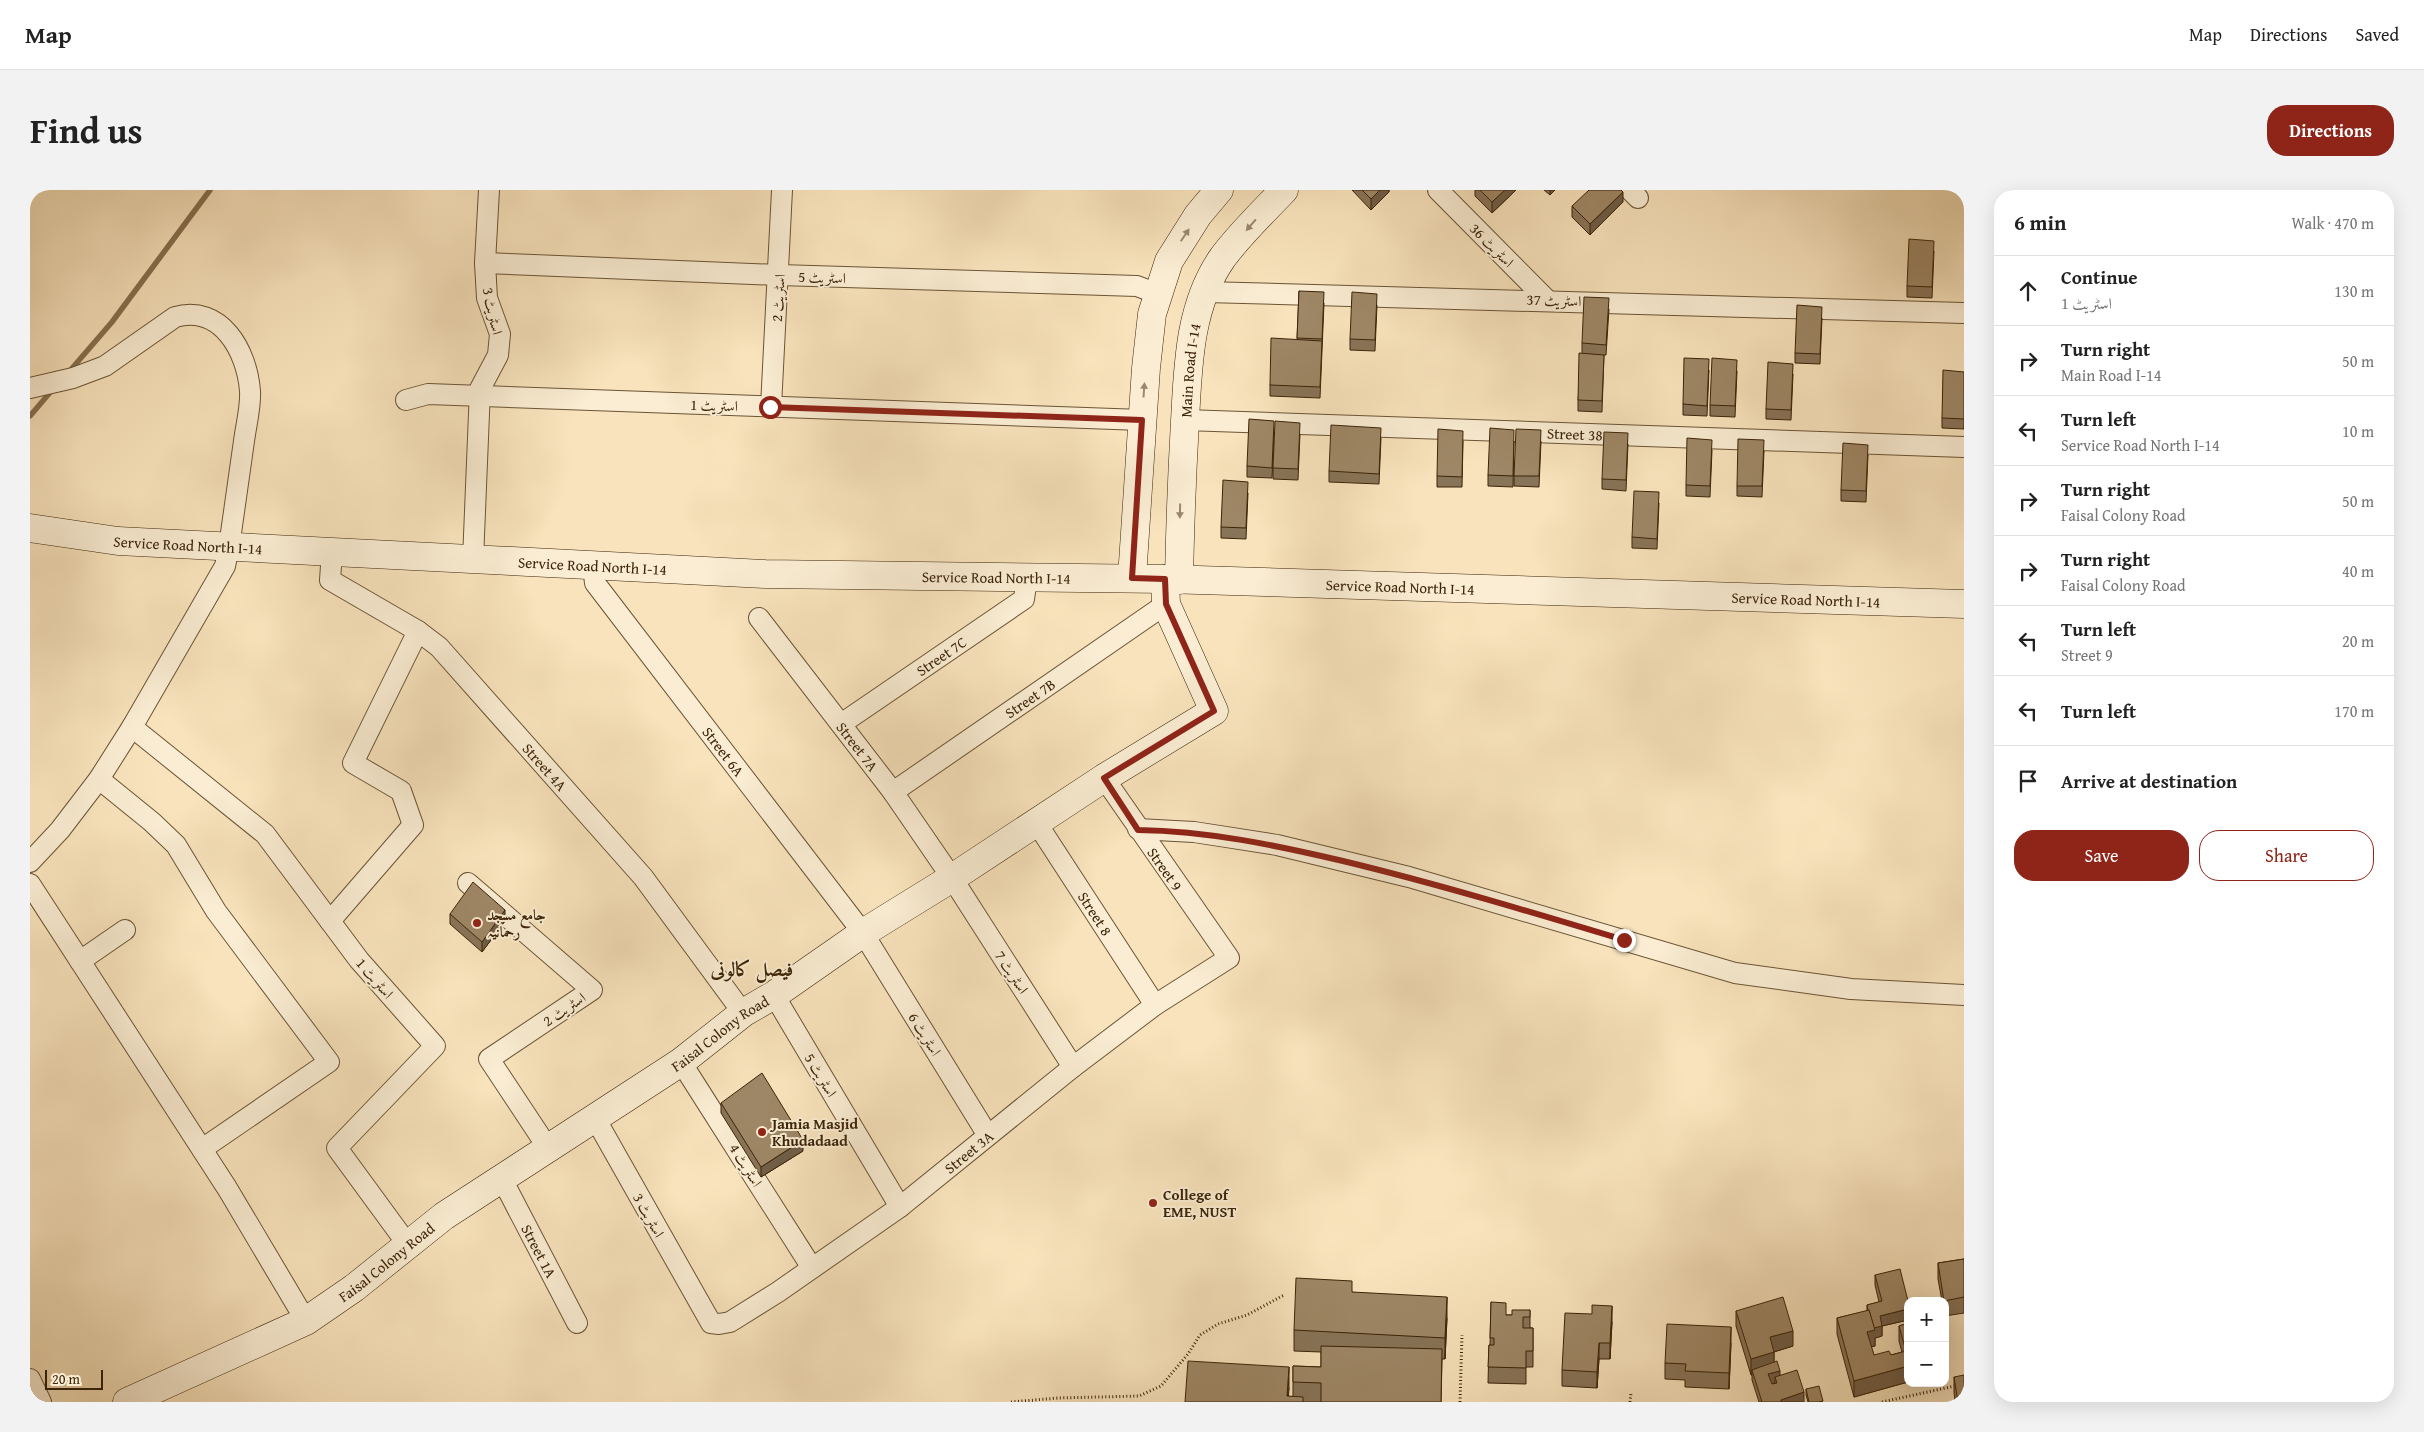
<!DOCTYPE html>
<html lang="en">
<head>
<meta charset="utf-8">
<style>
	body { margin:0; font-family:"Gentium Book Plus",Amiri,serif; background:#f2f2f2; color:#222 }
	.controls { position:absolute; right:15px; bottom:15px; display:grid; overflow:hidden; border-radius:10px; box-shadow:0 5px 20px #0002 }
	.controls button { width:45px; height:45px; display:grid; place-items:center; padding:0; border:0; border-bottom:1px solid #e0e0e0; background:#fff; color:#222; font:25px sans-serif }
	.scale { position:absolute; left:15px; bottom:12px; width:58px; box-sizing:border-box; padding-left:5px; border:2px solid #3c2408; border-top:0; font-size:14px; line-height:18px; white-space:nowrap; color:#3c2408; -webkit-text-stroke:4px #faedd3; paint-order:stroke }
	.stop { position:absolute; width:15px; height:15px; margin:-11px; border:4px solid #8f2418; border-radius:50%; background:#fff }
	.stop.end { background:#8f2418; border-color:#fff; box-shadow:0 1px 5px #0008 }
	.list { margin:0; padding:0; list-style:none }
	h2 { display:flex; justify-content:space-between; align-items:center; height:65px; margin:0; padding:0 20px; font-size:21px }
	h2 small { font-size:16px; font-weight:400; color:#767676 }
	.list li { display:grid; grid-template-columns:32px 1fr auto; gap:15px; align-items:center; box-sizing:border-box; height:70px; padding:0 20px; border-top:1px solid #e0e0e0 }
	.list b { display:block; font-size:19px; white-space:nowrap }
	.list p { margin:0; font-size:16px; white-space:nowrap; color:#767676 }
	.list em { font-size:16px; font-style:normal; color:#767676 }
	.actions { display:flex; gap:10px; padding:15px 20px }
	.actions a { flex:1; padding:11px 0; border:1px solid #8f2418; border-radius:20px; text-align:center; font-size:18px; color:#8f2418 }
	.actions .main { background:#8f2418; color:#fff }
	.icon { flex:none; width:28px; height:28px; fill:none; stroke:currentColor; stroke-width:2; stroke-linecap:round; stroke-linejoin:round }
	.map { position:relative; flex:none; width:1934px; height:1212px; overflow:hidden; border-radius:20px }
	header { display:flex; align-items:center; gap:30px; box-sizing:border-box; height:70px; padding:0 25px; background:#fff; border-bottom:1px solid #e0e0e0 }
	header strong { font-size:24px }
	nav { display:flex; gap:28px; margin-inline-start:auto; font-size:18px }
	.intro { display:flex; align-items:center; justify-content:space-between; box-sizing:border-box; height:120px; padding:0 30px }
	h1 { margin:0; font-size:35px }
	.button { padding:12px 22px; border-radius:20px; background:#8f2418; color:#fff; font-size:18px; font-weight:700 }
	main { display:flex; gap:30px; padding:0 30px }
	aside { flex:1; background:#fff; border-radius:20px; box-shadow:0 5px 20px #0002 }
	.map>svg:first-child { display:block }
	.lines { fill:none; stroke-linecap:round; stroke-linejoin:round }
	.stream { stroke:#86704f; stroke-width:5.5 }
	.minor-casing { stroke:#6b5435; stroke-width:22 }
	.secondary-casing { stroke:#3c2408; stroke-width:29 }
	.path { stroke:#3c2408; stroke-width:3; stroke-dasharray:1 2.5; stroke-linecap:butt }
	.minor { stroke:#faedd3; stroke-width:20 }
	.secondary { stroke:#faedd3; stroke-width:28 }
	.wall { fill:#887458; stroke:#3c2408 }
	.shaded-wall { fill:#6f5e47; stroke:#3c2408 }
	.building { fill:#9e8766; stroke:#3c2408 }
	.oneway { fill:#9b886e }
	.route { stroke:#8f2418; stroke-width:6 }
	.poi-dot { fill:#8f2418; stroke:#faedd3; stroke-width:2 }
	.labels { text-anchor:middle; dominant-baseline:central; stroke-width:4; stroke-linejoin:round; paint-order:stroke }
	.street-label { font-size:15px; fill:#3c2408; stroke:#faedd3 }
	.poi-label { font-size:15px; font-weight:bold; fill:#3c2408; stroke:#faedd3; text-anchor:start }
	.district-label { font-size:20px; font-weight:bold; fill:#3c2408; stroke:#faedd3 }
</style>
</head>
<body>
<header>
<strong>Map</strong>
<nav><a>Map</a><a>Directions</a><a>Saved</a></nav>
</header>
<div class="intro"><h1>Find us</h1><a class="button">Directions</a></div>
<main>
<div class="map">
<svg width="1934" height="1212" viewBox="0 0 1934 1212">
	<rect width="100%" height="100%" fill="#f8e3bc"/>
	<filter id="stains"><feTurbulence type="fractalNoise" baseFrequency=".004" numOctaves="4"/><feColorMatrix values="0 0 0 0 .2 0 0 0 0 .09 0 0 0 0 .02 0 0 0 .5 -.17"/></filter>
	<radialGradient id="worn" r=".72"><stop offset=".6" stop-color="#630" stop-opacity="0"/><stop offset="1" stop-color="#630" stop-opacity=".3"/></radialGradient>
	<g class="lines">
		<!-- stream -->
		<g class="stream">
			<polyline points="38,183 82,132 180,0"/>
			<polyline points="0,226 23,199"/>
		</g>
		<defs>
			<g id="minor">
				<polyline points="1408,0 1517,110"/>
				<polyline points="1600,0 1608,8"/>
				<polyline points="455,73 749,85 1107,96 1128,104"/>
				<polyline points="1175,102 1934,123"/>
				<path d="M0 198 43 188 75 176 145 127C191 114 217 161 220 201 221 217 216 235 214 251 209 286 204 322 199 357L195 376 102 537 69 589"/>
				<polyline points="376,210 398,204 1112,230"/>
				<polyline points="741,217 752,0"/>
				<path id="s1" d="M1155 230 1934 257"/>
				<path id="s2" d="M302 362 300 390 388 441 409 457 613 687 713 823"/>
				<polyline points="443,370 450,199 468,165 470,144 457,108 455,73 459,0"/>
				<path id="s3" d="M563 376 565 393 833 743 957 944"/>
				<path id="s4" d="M729 428 863 602 922 688 1043 877"/>
				<path id="s5" d="M811 534 994 409 997 388"/>
				<polyline points="102,537 235,644 329,770 405,856 307,958 378,1055"/>
				<path id="s6" d="M863 602 1136 414"/>
				<path id="s7" d="M1006 632 1125 815"/>
				<polyline points="1108,639 1164,642 1247,655 1379,687 1705,783 1821,799 1934,805"/>
				<polyline points="0,672 30,640 69,589 122,632 146,655 186,721 299,872 172,959"/>
				<polyline points="438,693 562,800 459,869 518,958"/>
				<polyline points="0,694 50,771"/>
				<polyline points="300,731 383,635 371,601 323,573 388,441"/>
				<polyline points="95,740 50,771 197,998 276,1131"/>
				<polyline points="744,805 870,1017"/>
				<polyline points="651,872 782,1078"/>
				<path id="s8" d="M565 928 681 1133 689 1134 700 1132 748 1102 870 1017 1043 877 1125 815 1199 768 1074 588"/>
				<path id="s9" d="M472 989 547 1133"/>
				<polyline points="0,1189 11,1212"/>
			</g>
			<g id="secondary">
				<path id="s10" d="M0 338 88 351 735 384 1135 389 1934 414"/>
				<polyline points="1102,388 1116,178 1122,124 1139,71 1168,25 1189,0"/>
				<path id="s11" d="M1149 390C1150 337 1152 284 1155 231 1158 175 1159 115 1193 67 1211 43 1234 21 1254 0"/>
				<path id="s12" d="M97 1212 276 1131 324 1098 414 1026 651 872 713 823 744 805 833 743 922 688 1074 588 1184 521 1136 414 1135 389"/>
			</g>
		</defs>
		<!-- minor casing -->
		<use href="#minor" class="minor-casing"/>
		<!-- secondary casing -->
		<use href="#secondary" class="secondary-casing"/>
		<!-- path -->
		<g class="path">
			<polyline points="981,1212 1028,1208 1109,1206 1131,1196 1158,1164 1170,1145 1188,1134 1217,1125 1254,1105"/>
			<polyline points="1430,1212 1432,1145"/>
			<polyline points="1600,1212 1601,1203"/>
			<polyline points="1852,1212 1934,1194"/>
		</g>
		<!-- minor -->
		<use href="#minor" class="minor"/>
		<!-- secondary -->
		<use href="#secondary" class="secondary"/>
	</g>
	<!-- wall -->
	<g class="wall">
		<polygon points="1322,0 1359,0 1359,2 1341,20"/>
		<polygon points="1445,0 1486,0 1462,23 1445,6"/>
		<polygon points="1514,0 1525,0 1520,5"/>
		<polygon points="1593,12 1560,45 1542,27 1542,16"/>
		<polygon points="1904,61 1902,108 1877,107 1877,96"/>
		<polygon points="1269,101 1294,113 1290,208 1240,206 1240,195 1267,150"/>
		<polygon points="1347,115 1345,161 1320,160 1320,149"/>
		<polygon points="1579,119 1576,165 1574,165 1572,222 1548,221 1548,210 1552,163 1552,153"/>
		<polygon points="1792,128 1790,174 1765,173 1765,163"/>
		<polygon points="1679,180 1677,226 1653,225 1653,214"/>
		<polygon points="1707,181 1705,227 1680,226 1680,215"/>
		<polygon points="1934,182 1934,239 1912,238 1912,228"/>
		<polygon points="1763,184 1761,230 1736,229 1736,219"/>
		<polygon points="1244,242 1242,288 1217,287 1217,276"/>
		<polygon points="1270,244 1268,290 1243,289 1243,278"/>
		<polygon points="1351,248 1349,294 1299,292 1299,281"/>
		<polygon points="1433,251 1432,297 1407,297 1407,286"/>
		<polygon points="1484,251 1483,297 1458,296 1458,285"/>
		<polygon points="1511,251 1509,297 1484,296 1484,286"/>
		<polygon points="1598,254 1596,301 1572,299 1572,289"/>
		<polygon points="1682,260 1680,307 1656,306 1656,295"/>
		<polygon points="1734,261 1732,307 1707,306 1707,296"/>
		<polygon points="1838,265 1836,312 1811,311 1811,300"/>
		<polygon points="1218,303 1216,349 1191,348 1191,337"/>
		<polygon points="1629,313 1627,359 1602,358 1602,347"/>
		<polygon points="420,724 475,731 452,762 420,734"/>
		<polygon points="691,913 773,961 731,987 691,923"/>
		<polygon points="1934,1069 1934,1123 1915,1126 1915,1111 1912,1111 1908,1089 1908,1073"/>
		<polygon points="1845,1085 1878,1111 1878,1130 1852,1136 1852,1146 1845,1148 1845,1156 1841,1157 1844,1165 1861,1165 1872,1162 1869,1151 1869,1136 1878,1133 1878,1192 1824,1207 1807,1144 1807,1128 1837,1121 1837,1115 1849,1112 1845,1095"/>
		<polygon points="1322,1102 1417,1128 1415,1169 1412,1169 1411,1212 1155,1212 1259,1198 1258,1206 1263,1207 1263,1176 1291,1177 1291,1162 1264,1161 1264,1140"/>
		<polygon points="1461,1112 1476,1125 1482,1125 1500,1120 1500,1138 1503,1138 1503,1177 1496,1177 1496,1194 1458,1193 1459,1155 1460,1155"/>
		<polygon points="1706,1121 1763,1156 1744,1162 1744,1172 1750,1185 1774,1212 1729,1212 1722,1190 1722,1185 1721,1185 1706,1136"/>
		<polygon points="1582,1132 1580,1169 1569,1169 1567,1198 1532,1196 1532,1180"/>
		<polygon points="1701,1153 1699,1199 1655,1197 1655,1190 1635,1189 1635,1173"/>
		<polygon points="1924,1187 1934,1212 1925,1212 1924,1202"/>
		<polygon points="1776,1199 1793,1212 1778,1212 1776,1205"/>
	</g>
	<!-- shaded-wall -->
	<g class="shaded-wall">
		<polygon points="1350,0 1359,0 1359,2 1341,20 1341,9"/>
		<polygon points="1475,0 1486,0 1462,23 1462,12"/>
		<polygon points="1520,0 1525,0 1520,5"/>
		<polygon points="1593,2 1593,12 1560,45 1560,34"/>
		<polygon points="475,720 475,731 452,762 452,752"/>
		<polygon points="773,950 773,961 731,987 731,977"/>
		<polygon points="1417,1107 1417,1128 1415,1169 1415,1148"/>
		<polygon points="1582,1116 1582,1132 1580,1169 1580,1153"/>
		<polygon points="1878,1119 1878,1130 1852,1136 1852,1146 1845,1148 1845,1156 1837,1158 1837,1142 1850,1126"/>
		<polygon points="1701,1137 1701,1153 1699,1199 1699,1183"/>
		<polygon points="1763,1141 1763,1156 1740,1163 1740,1147"/>
		<polygon points="1569,1153 1569,1169 1567,1198 1567,1182"/>
		<polygon points="1744,1162 1744,1178 1722,1180 1722,1185 1721,1185 1721,1169"/>
		<polygon points="1878,1176 1878,1192 1824,1207 1824,1191"/>
		<polygon points="1259,1177 1259,1198 1258,1212 1257,1212"/>
		<polygon points="1750,1181 1750,1191 1745,1187 1745,1193 1738,1195 1738,1184"/>
		<polygon points="1774,1202 1774,1212 1751,1212 1751,1210"/>
	</g>
	<!-- building -->
	<g class="building">
		<polygon points="1332,0 1350,0 1341,9"/>
		<polygon points="1450,0 1475,0 1462,12"/>
		<polygon points="1559,0 1591,0 1593,2 1560,34 1542,16"/>
		<polygon points="1879,49 1904,51 1902,97 1877,96"/>
		<polygon points="1269,101 1294,102 1292,149 1267,148"/>
		<polygon points="1322,102 1347,104 1345,150 1320,149"/>
		<polygon points="1554,107 1579,108 1576,155 1552,153"/>
		<polygon points="1767,115 1792,117 1790,164 1765,163"/>
		<polygon points="1241,148 1292,151 1290,197 1240,195"/>
		<polygon points="1549,163 1574,165 1572,211 1548,210"/>
		<polygon points="1654,168 1679,169 1677,216 1653,214"/>
		<polygon points="1682,168 1707,170 1705,216 1680,215"/>
		<polygon points="1738,172 1763,174 1761,220 1736,219"/>
		<polygon points="1913,180 1934,182 1934,229 1912,228"/>
		<polygon points="1219,229 1244,231 1242,278 1217,276"/>
		<polygon points="1245,231 1270,233 1268,279 1243,278"/>
		<polygon points="1301,235 1351,238 1349,284 1299,281"/>
		<polygon points="1460,238 1484,240 1483,286 1458,285"/>
		<polygon points="1408,239 1433,241 1432,287 1407,286"/>
		<polygon points="1486,239 1511,240 1509,286 1484,286"/>
		<polygon points="1574,242 1598,243 1596,290 1572,289"/>
		<polygon points="1657,248 1682,250 1680,296 1656,295"/>
		<polygon points="1708,249 1734,250 1732,296 1707,296"/>
		<polygon points="1813,253 1838,255 1836,301 1811,300"/>
		<polygon points="1193,290 1218,292 1216,338 1191,337"/>
		<polygon points="1604,301 1629,302 1627,349 1602,347"/>
		<polygon points="443,692 475,720 452,752 420,724"/>
		<polygon points="732,883 773,950 731,977 691,913"/>
		<polygon points="1934,1069 1934,1107 1914,1111 1908,1073"/>
		<polygon points="1870,1079 1878,1111 1878,1119 1850,1126 1852,1136 1844,1138 1839,1120 1838,1120 1837,1115 1852,1111 1845,1085"/>
		<polygon points="1266,1088 1322,1091 1322,1102 1417,1107 1415,1148 1264,1140"/>
		<polygon points="1753,1107 1763,1141 1740,1147 1744,1162 1721,1169 1706,1121"/>
		<polygon points="1461,1112 1476,1113 1476,1125 1482,1125 1482,1120 1500,1120 1500,1127 1493,1127 1493,1138 1503,1138 1503,1161 1496,1161 1496,1178 1458,1177 1459,1155 1464,1155 1464,1148 1460,1148"/>
		<polygon points="1562,1115 1582,1116 1580,1153 1569,1153 1567,1182 1532,1180 1535,1123 1562,1124"/>
		<polygon points="1839,1120 1845,1140 1837,1142 1844,1165 1859,1161 1861,1165 1876,1161 1869,1136 1878,1133 1878,1176 1824,1191 1807,1128"/>
		<polygon points="1637,1134 1701,1137 1699,1183 1655,1181 1656,1174 1635,1173"/>
		<polygon points="1291,1156 1412,1159 1411,1212 1291,1212 1291,1193 1263,1192 1263,1176 1291,1177"/>
		<polygon points="1158,1171 1259,1177 1257,1206 1273,1207 1273,1212 1155,1212"/>
		<polygon points="1747,1171 1750,1181 1738,1184 1742,1194 1747,1193 1745,1187 1767,1180 1774,1202 1751,1210 1751,1212 1732,1212 1722,1180"/>
		<polygon points="1934,1185 1934,1212 1928,1212 1924,1187"/>
		<polygon points="1789,1196 1793,1211 1788,1212 1779,1212 1776,1199"/>
	</g>
	<!-- one-way arrows -->
	<defs><path id="oneway-solid" d="M-6-.8H1V-3.2L6.5 0L1 3.2V.8H-6Z" transform="scale(1.25)"/></defs>
	<g class="oneway">
		<use href="#oneway-solid" transform="translate(1221 35) rotate(131)"/>
		<use href="#oneway-solid" transform="translate(1155 45) rotate(-56)"/>
		<use href="#oneway-solid" transform="translate(1114 200) rotate(-86)"/>
		<use href="#oneway-solid" transform="translate(1150 321) rotate(91)"/>
	</g>
	<g class="lines">
		<!-- route -->
		<path class="route" d="M740 217 1112 230 1102 388 1135 389 1136 414 1184 521 1074 588 1108 640C1178 641 1245 655 1313 671 1408 694 1501 722 1594 750"/>
	</g>
	<!-- markers -->
	<g class="poi-dot">
		<circle cx="447" cy="733" r="5"/>
		<circle cx="732" cy="942" r="5"/>
		<circle cx="1123" cy="1013" r="5"/>
	</g>
	<g class="labels">
		<!-- street labels -->
		<g class="street-label">
			<text transform="translate(1462 55) rotate(45)">اسٹریٹ 36</text>
			<text transform="translate(792 87) rotate(2)">اسٹریٹ 5</text>
			<text transform="translate(748 108) rotate(-86)">اسٹریٹ 2</text>
			<text transform="translate(1524 110) rotate(2)">اسٹریٹ 37</text>
			<text transform="translate(463 121) rotate(78)">اسٹریٹ 3</text>
			<text stroke="none"><textPath href="#s11" startOffset="210">Main Road I-14</textPath></text>
			<text transform="translate(684 215) rotate(2)">اسٹریٹ 1</text>
			<text stroke="none"><textPath href="#s1" startOffset="390">Street 38</textPath></text>
			<text stroke="none"><textPath href="#s10" startOffset="159">Service Road North I-14</textPath></text>
			<text stroke="none"><textPath href="#s10" startOffset="564">Service Road North I-14</textPath></text>
			<text stroke="none"><textPath href="#s10" startOffset="968">Service Road North I-14</textPath></text>
			<text stroke="none"><textPath href="#s10" startOffset="1372">Service Road North I-14</textPath></text>
			<text stroke="none"><textPath href="#s10" startOffset="1778">Service Road North I-14</textPath></text>
			<text stroke="none"><textPath href="#s5" startOffset="121">Street 7C</textPath></text>
			<text stroke="none"><textPath href="#s6" startOffset="166">Street 7B</textPath></text>
			<text stroke="none"><textPath href="#s4" startOffset="162">Street 7A</textPath></text>
			<text stroke="none"><textPath href="#s3" startOffset="229">Street 6A</textPath></text>
			<text stroke="none"><textPath href="#s2" startOffset="316">Street 4A</textPath></text>
			<text transform="translate(1135 679) rotate(55)">Street 9</text>
			<text stroke="none"><textPath href="#s7" startOffset="109">Street 8</textPath></text>
			<text transform="translate(982 782) rotate(57)">اسٹریٹ 7</text>
			<text transform="translate(345 788) rotate(49)">اسٹریٹ 1</text>
			<text transform="translate(534 819) rotate(-34)">اسٹریٹ 2</text>
			<text stroke="none"><textPath href="#s12" startOffset="701">Faisal Colony Road</textPath></text>
			<text transform="translate(895 844) rotate(58)">اسٹریٹ 6</text>
			<text transform="translate(791 885) rotate(59)">اسٹریٹ 5</text>
			<text stroke="none"><textPath href="#s8" startOffset="548">Street 3A</textPath></text>
			<text transform="translate(716 975) rotate(58)">اسٹریٹ 4</text>
			<text transform="translate(619 1025) rotate(61)">اسٹریٹ 3</text>
			<text stroke="none"><textPath href="#s9" startOffset="81">Street 1A</textPath></text>
			<text stroke="none"><textPath href="#s12" startOffset="296">Faisal Colony Road</textPath></text>
		</g>
		<!-- poi labels -->
		<g class="poi-label">
			<text x="457" y="724">جامع مسجد<tspan x="457" dy="17">رحمانیہ</tspan></text>
			<text x="742" y="933">Jamia Masjid<tspan x="742" dy="17">Khudadaad</tspan></text>
			<text x="1133" y="1004">College of<tspan x="1133" dy="17">EME, NUST</tspan></text>
		</g>
		<!-- district labels -->
		<g class="district-label">
			<text x="722" y="778">فیصل کالونی</text>
		</g>
	</g>
	<rect width="100%" height="100%" filter="url(#stains)"/>
	<rect width="100%" height="100%" fill="url(#worn)"/>
</svg>
<div class="controls">
<button>+</button>
<button>−</button>
</div>
<div class="scale">20 m</div>
<div class="stop" style="left:740px;top:217px"></div>
<div class="stop end" style="left:1594px;top:750px"></div>
</div>
<aside>
<h2>6 min<small>Walk · 470 m</small></h2>
<ul class="list">
<li><svg class="icon" aria-label="ahead" viewBox="0 0 24 24"><path d="M12 20V5M6 11l6-6 6 6"/></svg><div><b>Continue</b><p>اسٹریٹ 1</p></div><em>130 m</em></li>
<li><svg class="icon" aria-label="right" viewBox="0 0 24 24"><path d="M7 20v-9h11M14 6l5 5-5 5"/></svg><div><b>Turn right</b><p>Main Road I-14</p></div><em>50 m</em></li>
<li><svg class="icon" aria-label="left" viewBox="0 0 24 24"><path d="M17 20v-9H6M10 6l-5 5 5 5"/></svg><div><b>Turn left</b><p>Service Road North I-14</p></div><em>10 m</em></li>
<li><svg class="icon" aria-label="right" viewBox="0 0 24 24"><path d="M7 20v-9h11M14 6l5 5-5 5"/></svg><div><b>Turn right</b><p>Faisal Colony Road</p></div><em>50 m</em></li>
<li><svg class="icon" aria-label="right" viewBox="0 0 24 24"><path d="M7 20v-9h11M14 6l5 5-5 5"/></svg><div><b>Turn right</b><p>Faisal Colony Road</p></div><em>40 m</em></li>
<li><svg class="icon" aria-label="left" viewBox="0 0 24 24"><path d="M17 20v-9H6M10 6l-5 5 5 5"/></svg><div><b>Turn left</b><p>Street 9</p></div><em>20 m</em></li>
<li><svg class="icon" aria-label="left" viewBox="0 0 24 24"><path d="M17 20v-9H6M10 6l-5 5 5 5"/></svg><div><b>Turn left</b></div><em>170 m</em></li>
<li><svg class="icon" aria-label="arrive" viewBox="0 0 24 24"><path d="M6 21V4h12l-3 4 3 4H6"/></svg><div><b>Arrive at destination</b></div></li>
</ul>
<div class="actions"><a class="main">Save</a><a>Share</a></div>
</aside>
</main>
</body>
</html>
